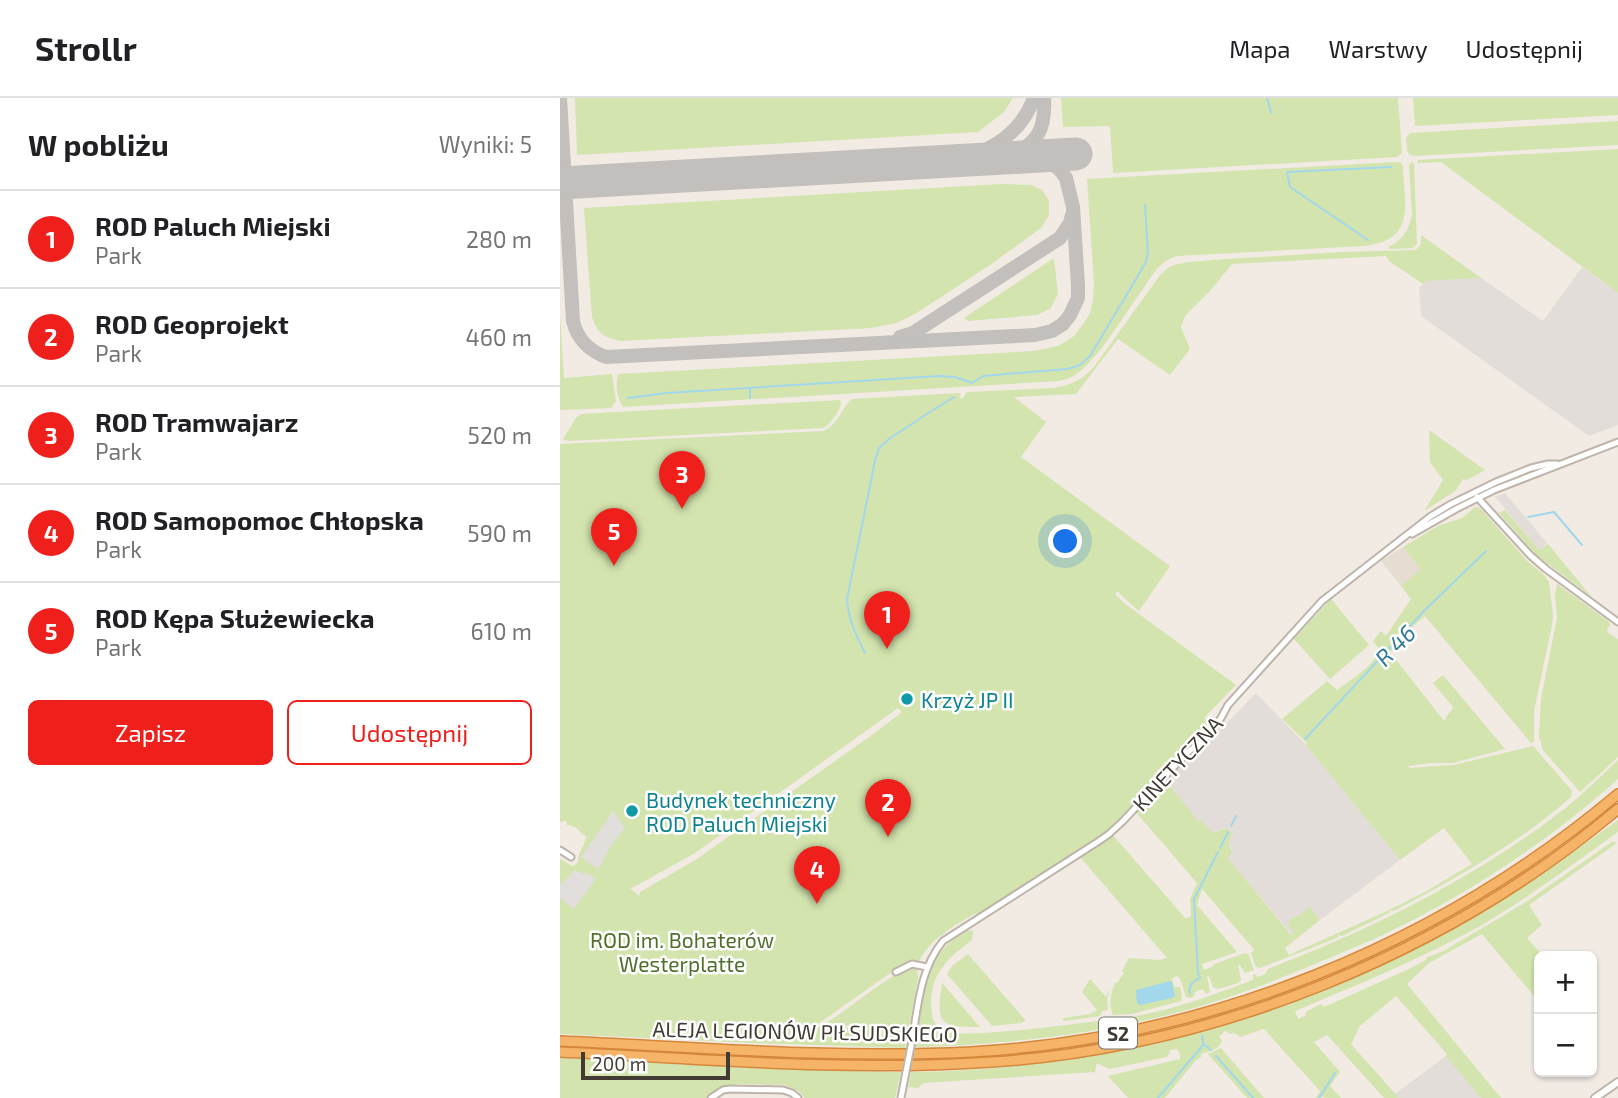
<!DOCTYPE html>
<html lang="pl">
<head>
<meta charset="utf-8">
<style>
	body { margin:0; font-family:"Exo 2",sans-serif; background:#f6f6f6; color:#202124 }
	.controls { position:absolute; right:21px; bottom:21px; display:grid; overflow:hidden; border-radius:10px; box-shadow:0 2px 5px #0004 }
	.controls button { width:63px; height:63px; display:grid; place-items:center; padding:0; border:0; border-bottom:2px solid #e0e0e0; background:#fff; color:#202124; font:35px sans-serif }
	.scale { position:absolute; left:21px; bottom:18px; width:149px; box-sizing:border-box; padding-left:7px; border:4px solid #423b34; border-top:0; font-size:19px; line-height:24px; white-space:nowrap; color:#423b34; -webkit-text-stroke:5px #fff; paint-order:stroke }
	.you { position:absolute; left:506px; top:444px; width:24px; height:24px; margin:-18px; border:5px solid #fff; border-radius:50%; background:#1a73e8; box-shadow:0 0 0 10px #1a73e833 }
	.badge { display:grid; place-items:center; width:46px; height:46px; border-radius:50%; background:#ef201c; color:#fff; font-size:23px; font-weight:700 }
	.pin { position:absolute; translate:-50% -58px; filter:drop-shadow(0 2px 4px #0008) }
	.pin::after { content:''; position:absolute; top:37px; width:24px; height:21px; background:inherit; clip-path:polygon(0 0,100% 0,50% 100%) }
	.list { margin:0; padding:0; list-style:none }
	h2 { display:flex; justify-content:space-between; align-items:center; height:91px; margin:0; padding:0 28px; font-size:30px }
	h2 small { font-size:23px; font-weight:400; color:#757577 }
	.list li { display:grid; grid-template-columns:46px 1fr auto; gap:21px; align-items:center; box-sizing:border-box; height:98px; padding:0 28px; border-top:2px solid #e0e0e0 }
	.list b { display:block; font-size:26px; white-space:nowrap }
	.list p { margin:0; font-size:23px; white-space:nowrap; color:#757577 }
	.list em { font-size:23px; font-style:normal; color:#757577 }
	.actions { display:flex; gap:14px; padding:21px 28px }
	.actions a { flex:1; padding:16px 0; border:2px solid #ef201c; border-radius:10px; text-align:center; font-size:24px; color:#ef201c }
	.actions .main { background:#ef201c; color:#fff }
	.map { position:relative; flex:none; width:1058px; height:1000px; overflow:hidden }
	header { display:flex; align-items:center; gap:42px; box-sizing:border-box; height:98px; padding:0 35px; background:#fff; border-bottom:2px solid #e0e0e0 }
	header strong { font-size:33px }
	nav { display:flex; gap:38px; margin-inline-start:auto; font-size:24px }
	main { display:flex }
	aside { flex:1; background:#fff }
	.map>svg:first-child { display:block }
	.residential { fill:#e5dcd2 }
	.industrial { fill:#e3ddd9 }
	.green { fill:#d3e4ae; fill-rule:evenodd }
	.parking { fill:#e2dedc }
	.water { fill:#a2d7ec }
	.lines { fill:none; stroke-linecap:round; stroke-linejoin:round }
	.stream { stroke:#a2d7ec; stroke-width:2 }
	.taxiway { stroke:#c2bfbc; stroke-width:14 }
	.runway { stroke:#c2bfbc; stroke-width:33 }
	.minor-casing { stroke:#bfb4aa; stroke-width:9 }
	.tertiary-casing { stroke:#bfb4aa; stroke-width:10 }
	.motorway-casing { stroke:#d5873a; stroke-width:12 }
	.minor { stroke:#fff; stroke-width:5 }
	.tertiary { stroke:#fff; stroke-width:6 }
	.motorway { stroke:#f6b469; stroke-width:9 }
	.minor-bridge-casing { stroke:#bfb4aa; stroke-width:9; stroke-linecap:butt }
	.minor-bridge { stroke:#fff; stroke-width:5 }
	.culture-dot { fill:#0f9aa8; stroke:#fff; stroke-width:2.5 }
	.labels { text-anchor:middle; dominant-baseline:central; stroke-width:5; stroke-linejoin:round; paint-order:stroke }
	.shield { fill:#fff; stroke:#7b7671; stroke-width:2 }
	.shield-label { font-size:19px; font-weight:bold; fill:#423b34 }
	.culture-label { font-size:21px; fill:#0d838f; stroke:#fff; text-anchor:start }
	.street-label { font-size:21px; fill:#423b34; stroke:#fff }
	.park-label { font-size:21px; fill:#4f702b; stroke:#fff }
	.water-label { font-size:23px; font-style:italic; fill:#307a99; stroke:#fff }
</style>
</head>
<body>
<header>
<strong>Strollr</strong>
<nav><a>Mapa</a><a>Warstwy</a><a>Udostępnij</a></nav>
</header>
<main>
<aside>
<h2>W pobliżu<small>Wyniki: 5</small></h2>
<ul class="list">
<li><span class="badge">1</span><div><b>ROD Paluch Miejski</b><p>Park</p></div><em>280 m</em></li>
<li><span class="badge">2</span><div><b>ROD Geoprojekt</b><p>Park</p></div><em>460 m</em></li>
<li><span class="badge">3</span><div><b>ROD Tramwajarz</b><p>Park</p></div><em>520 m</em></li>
<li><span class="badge">4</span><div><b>ROD Samopomoc Chłopska</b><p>Park</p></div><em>590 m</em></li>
<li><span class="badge">5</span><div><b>ROD Kępa Służewiecka</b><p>Park</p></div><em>610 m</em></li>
</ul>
<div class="actions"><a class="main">Zapisz</a><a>Udostępnij</a></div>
</aside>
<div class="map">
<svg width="1058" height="1000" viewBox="0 0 1058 1000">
	<rect width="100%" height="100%" fill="#f1ebe4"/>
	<!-- residential -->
	<polygon class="residential" points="843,449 862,471 841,488 821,463"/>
	<!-- industrial -->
	<g class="industrial">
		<polygon points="1022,169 1058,195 1058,327 1029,338 861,218 859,190 866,183 921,180 983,223"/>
		<polygon points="945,395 987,445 979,452 935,399"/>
		<polygon points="696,595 746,647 840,762 760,822 750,809 732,837 667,759 672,751 669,744 672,735 665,730 653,735 641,723 639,724 604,680 628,656 632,661"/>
		<polygon points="886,958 921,1000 839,1000 835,996"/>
	</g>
	<!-- green -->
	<g class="green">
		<polygon points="15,0 453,0 444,14 418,34 17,57"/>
		<polygon points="501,0 838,0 842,55 837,59 553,75 550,28 503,29"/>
		<polygon points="853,0 1058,0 1058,17 855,28"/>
		<polygon points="1058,23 1058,47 854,58 849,56 847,52 846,40 850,35"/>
		<polygon points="1058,51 1058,195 881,64 857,65 858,62"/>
		<path d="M836 64 841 65 843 68C844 109 857 142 803 148L617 158C600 163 593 176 583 191 566 214 538 262 515 277 510 280 505 281 499 283L63 309C57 299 55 288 58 276L474 253 498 248 514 238 524 225 530 215 533 203 534 185 527 81Z"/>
		<path d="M851 64 854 65 857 146 853 150 830 151 828 149C842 143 849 132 852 117L849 68Z"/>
		<path d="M442 86 471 87 482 92 489 103V117L481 130 430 167 355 216 336 225 311 230 60 243C43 239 38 236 32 219L24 110Z"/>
		<path d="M861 137 921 180 866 183 863 186 829 163 826 158 672 166 649 194 625 218 621 229 630 251 610 277 558 241 516 296 454 299 486 324 461 359 610 468 579 513 563 499 558 493 555 496 564 505 676 587 644 620 651 625 559 723 550 731 481 779 420 817 416 815C395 827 369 841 359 864L343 866 255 928 252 929 248 926 241 931 246 938 264 926 278 929 315 931 266 925C287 913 339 868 357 868L358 880 348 934H345L348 935 345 950 192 945 0 936V761L12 768C20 765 17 763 19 757 21 750 25 748 25 740H28C20 736 18 727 7 727L6 723 0 724V346L263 333C277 329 281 310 292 301L400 295 401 296 399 299 402 301 407 294 494 290C511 287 522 282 534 269L600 177 609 169 613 167 629 164 666 161 781 154 856 152 861 146ZM338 610 342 614 316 634 137 761 80 794 79 798 70 790 74 789 135 755Z"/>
		<polygon points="494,160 498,196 491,210 477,217 408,223 404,220"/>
		<polygon points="0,216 4,280 52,276 56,303 51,310 0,312"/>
		<path d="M280 302 281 306C278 315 272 325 263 330L8 343 3 341 16 320 21 316Z"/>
		<polygon points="869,332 925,372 907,382 903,381 895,393 866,412 865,412 883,382 870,364"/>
		<path d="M915 409 920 410 967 463 984 477 989 484 993 517 992 527 974 613V644L971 645 865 518 853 528 830 554 884 623 893 609 873 585 883 577 945 651 893 665H871L848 668 850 670 894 667 973 648 1012 693 1011 699C959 745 895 781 834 813L831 812 829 815 782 838 778 837 777 840 700 870 696 869 691 855 694 852 692 849 642 791 637 807 677 854 642 866 644 872 652 869 654 866 685 855 688 856 694 872 685 875 680 867H678L681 882 678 885 658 891 653 889 649 878H647L650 894 646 896 643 891 635 894 634 898 631 900 626 899 620 880 617 878 612 880 614 889H620L622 899 621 903 572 916 553 917C548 906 551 895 555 884L557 885 564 875 562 873 569 860 600 862 607 860 520 759 552 736 626 821 631 818 630 801 637 785 575 713 604 680 639 724 641 722 653 735 666 730 672 735 669 744 672 755 668 760 731 837 734 834 728 827C731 819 733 820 740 817 744 815 746 811 750 809L760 822 725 850 729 857 827 813 865 794 912 766 884 730 840 762 746 647 747 645 722 621 767 583 777 592C792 581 812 569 820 552L813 543 821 533 826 538 851 501 841 488 861 471 843 449 880 427 902 420Z"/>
		<polygon points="945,412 979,452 988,446 1031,498 976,457 939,415"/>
		<polygon points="997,486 1048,523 1050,527 1047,531 1048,535 1058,541 1058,659 1020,694 983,652 979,638 981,601 997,520 995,497"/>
		<polygon points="771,501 809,547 770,581 734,541"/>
		<path d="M1058 662V681C991 741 915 792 835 831 811 843 786 853 762 863 713 884 663 903 612 916 528 937 442 947 355 949 360 923 363 880 378 858 386 846 396 839 407 832L413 833 412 842C391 858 373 872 371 901 371 914 371 927 384 933 401 942 528 924 555 921 603 916 648 899 693 882V877L694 876 698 879 705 876 708 871C812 831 914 781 1003 712 1022 697 1040 679 1058 662Z"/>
		<path d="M1058 722V734C1010 768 962 805 911 833 854 864 794 888 735 913L738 921 745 918 747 913 761 906 764 909 847 872 866 862V860L885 852 966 804 1053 743 1057 745 969 807 982 827 967 840 983 858H979V904L922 836 869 865 847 886 941 1000H921L886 958 887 956 836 898 800 928 791 946 839 1000H824L767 937 754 944 780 974 770 988 781 1000H765L763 999 756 1000 760 993 704 931 680 939 675 935 671 936 665 933 659 939 662 942C660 952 649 953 641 956V959L636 962 605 1000H568L548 978 620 961V956L617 951 610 952 609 956 607 959 549 971 537 965 535 974 363 985 358 990 348 989 351 974C547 972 738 920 908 822 961 792 1009 757 1058 722Z"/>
		<polygon points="408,856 466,923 460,925 432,928 387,876 392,868"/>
		<polygon points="530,881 546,899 550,890 547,902 548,912 542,913 540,918 505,923 503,922 503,920 530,916 537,912 522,894"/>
		<path d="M382 885 420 929C379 929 376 926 382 885Z"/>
		<path d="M747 885 748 887C622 936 489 959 353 963V961C438 958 521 950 604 930 653 918 700 902 747 885Z"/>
		<path d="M0 947 283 960 343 961V963C228 962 114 954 0 950Z"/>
		<polygon points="661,950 704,1000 687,1000 648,956"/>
		<polygon points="0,960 208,971 341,974 335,1000 245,1000 239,993 225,987 177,986 163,989 147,1000 0,1000"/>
	</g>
	<!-- parking -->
	<g class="parking">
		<polygon points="53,713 65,730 51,748 38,771 21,759"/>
		<polygon points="15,772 23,776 25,774 36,781 14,811 0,800 0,787"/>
	</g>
	<!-- water -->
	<polygon class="water" points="610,883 612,884 615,898 612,900 580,907 577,905 576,892"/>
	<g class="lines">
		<!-- stream -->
		<g class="stream">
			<polyline points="707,0 711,15"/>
			<polyline points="808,142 730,89 727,74 831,69"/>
			<polyline points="190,290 190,300"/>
			<polyline points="68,300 106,295 379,278 395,279 412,285 423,278 507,271 520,267 530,258 585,166 588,156 585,107"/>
			<polyline points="359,321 394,299"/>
			<polyline points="968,419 994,414 1022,447"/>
			<path d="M305 555C296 537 288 521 287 501L315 363 319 350 329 341 358 322"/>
			<polyline points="745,641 864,513 926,453"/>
			<polyline points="671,728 676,718"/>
			<polyline points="660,750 668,734"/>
			<path d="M630 895C628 887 633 883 640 880L638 875 634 801 658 754"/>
			<polyline points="642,938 643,945"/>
			<polyline points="645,947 651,952"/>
			<polyline points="656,958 693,1000"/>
			<polyline points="598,1000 644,946"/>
			<polyline points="759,1000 775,975"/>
		</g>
		<!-- taxiway -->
		<g class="taxiway">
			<path d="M0 0 13 223C17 240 29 253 46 259L475 237 492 233 503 226 510 217 518 200V187L513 109 506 80 500 72 488 63 476 58"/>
			<path d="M448 60C477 45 486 33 484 0"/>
			<path d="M404 62C436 48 461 35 474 0"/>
			<polyline points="340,239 353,235 500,140 510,125 512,117"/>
		</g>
		<!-- runway -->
		<polyline class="runway" points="0,85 516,56"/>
		<defs>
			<g id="minor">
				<polyline points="917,399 970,457 986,471 1058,524"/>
				<polyline points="852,436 896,411 934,392 1058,344"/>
				<polyline points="0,752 11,759"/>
				<polyline points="336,874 352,866 367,869"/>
				<path d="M352 943C358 908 360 871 383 843L539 743 549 736 563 723 628 654 644 642 661 620 668 607 762 503 871 418 891 406 936 384 971 370 988 366H997"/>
				<polyline points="151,1000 163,992 170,991 223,992 232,995 238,1000"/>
				<polyline points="341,1000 345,979"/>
			</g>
			<polyline id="tertiary" points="1035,1000 1058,984"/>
			<g id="motorway">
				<path d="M0 943C136 949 274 961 411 954 646 941 878 848 1058 696"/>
				<path d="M0 954C144 961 289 974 432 964 656 949 886 856 1058 711"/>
			</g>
		</defs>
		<!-- minor casing -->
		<use href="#minor" class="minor-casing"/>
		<!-- tertiary casing -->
		<use href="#tertiary" class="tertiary-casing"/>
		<!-- motorway casing -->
		<use href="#motorway" class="motorway-casing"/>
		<!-- minor -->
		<use href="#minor" class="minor"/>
		<!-- tertiary -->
		<use href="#tertiary" class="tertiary"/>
		<!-- motorway -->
		<use href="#motorway" class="motorway"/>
		<defs>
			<polyline id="minor-bridge" points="345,979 352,943"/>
		</defs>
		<!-- minor-bridge casing -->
		<use href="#minor-bridge" class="minor-bridge-casing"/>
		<!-- minor-bridge -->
		<use href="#minor-bridge" class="minor-bridge"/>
	</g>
	<!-- markers -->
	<g class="culture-dot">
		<circle cx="347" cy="601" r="7"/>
		<circle cx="72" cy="713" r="7"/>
	</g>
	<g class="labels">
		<!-- shield labels -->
		<rect class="shield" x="539" y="919.5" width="38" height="31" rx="5"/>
		<g class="shield-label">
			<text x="558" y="935">S2</text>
		</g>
		<!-- culture labels -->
		<g class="culture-label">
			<text x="361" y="601">Krzyż JP II</text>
			<text x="86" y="701">Budynek techniczny<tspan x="86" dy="24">ROD Paluch Miejski</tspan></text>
		</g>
		<!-- street labels -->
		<g class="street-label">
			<text transform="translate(617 665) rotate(-47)">KINETYCZNA</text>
			<text transform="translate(245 933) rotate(1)">ALEJA LEGIONÓW PIŁSUDSKIEGO</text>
		</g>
		<!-- park labels -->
		<g class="park-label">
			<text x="122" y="841">ROD im. Bohaterów<tspan x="122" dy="24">Westerplatte</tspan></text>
		</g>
		<!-- water labels -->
		<g class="water-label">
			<text transform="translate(835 547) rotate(-46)">R 46</text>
		</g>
	</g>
</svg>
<div class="controls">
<button>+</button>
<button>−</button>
</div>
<div class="scale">200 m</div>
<div class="you"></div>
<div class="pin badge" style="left:327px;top:551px">1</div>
<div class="pin badge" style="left:328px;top:739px">2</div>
<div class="pin badge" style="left:122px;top:411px">3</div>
<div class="pin badge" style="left:257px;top:806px">4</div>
<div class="pin badge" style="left:54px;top:468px">5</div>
</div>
</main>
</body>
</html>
